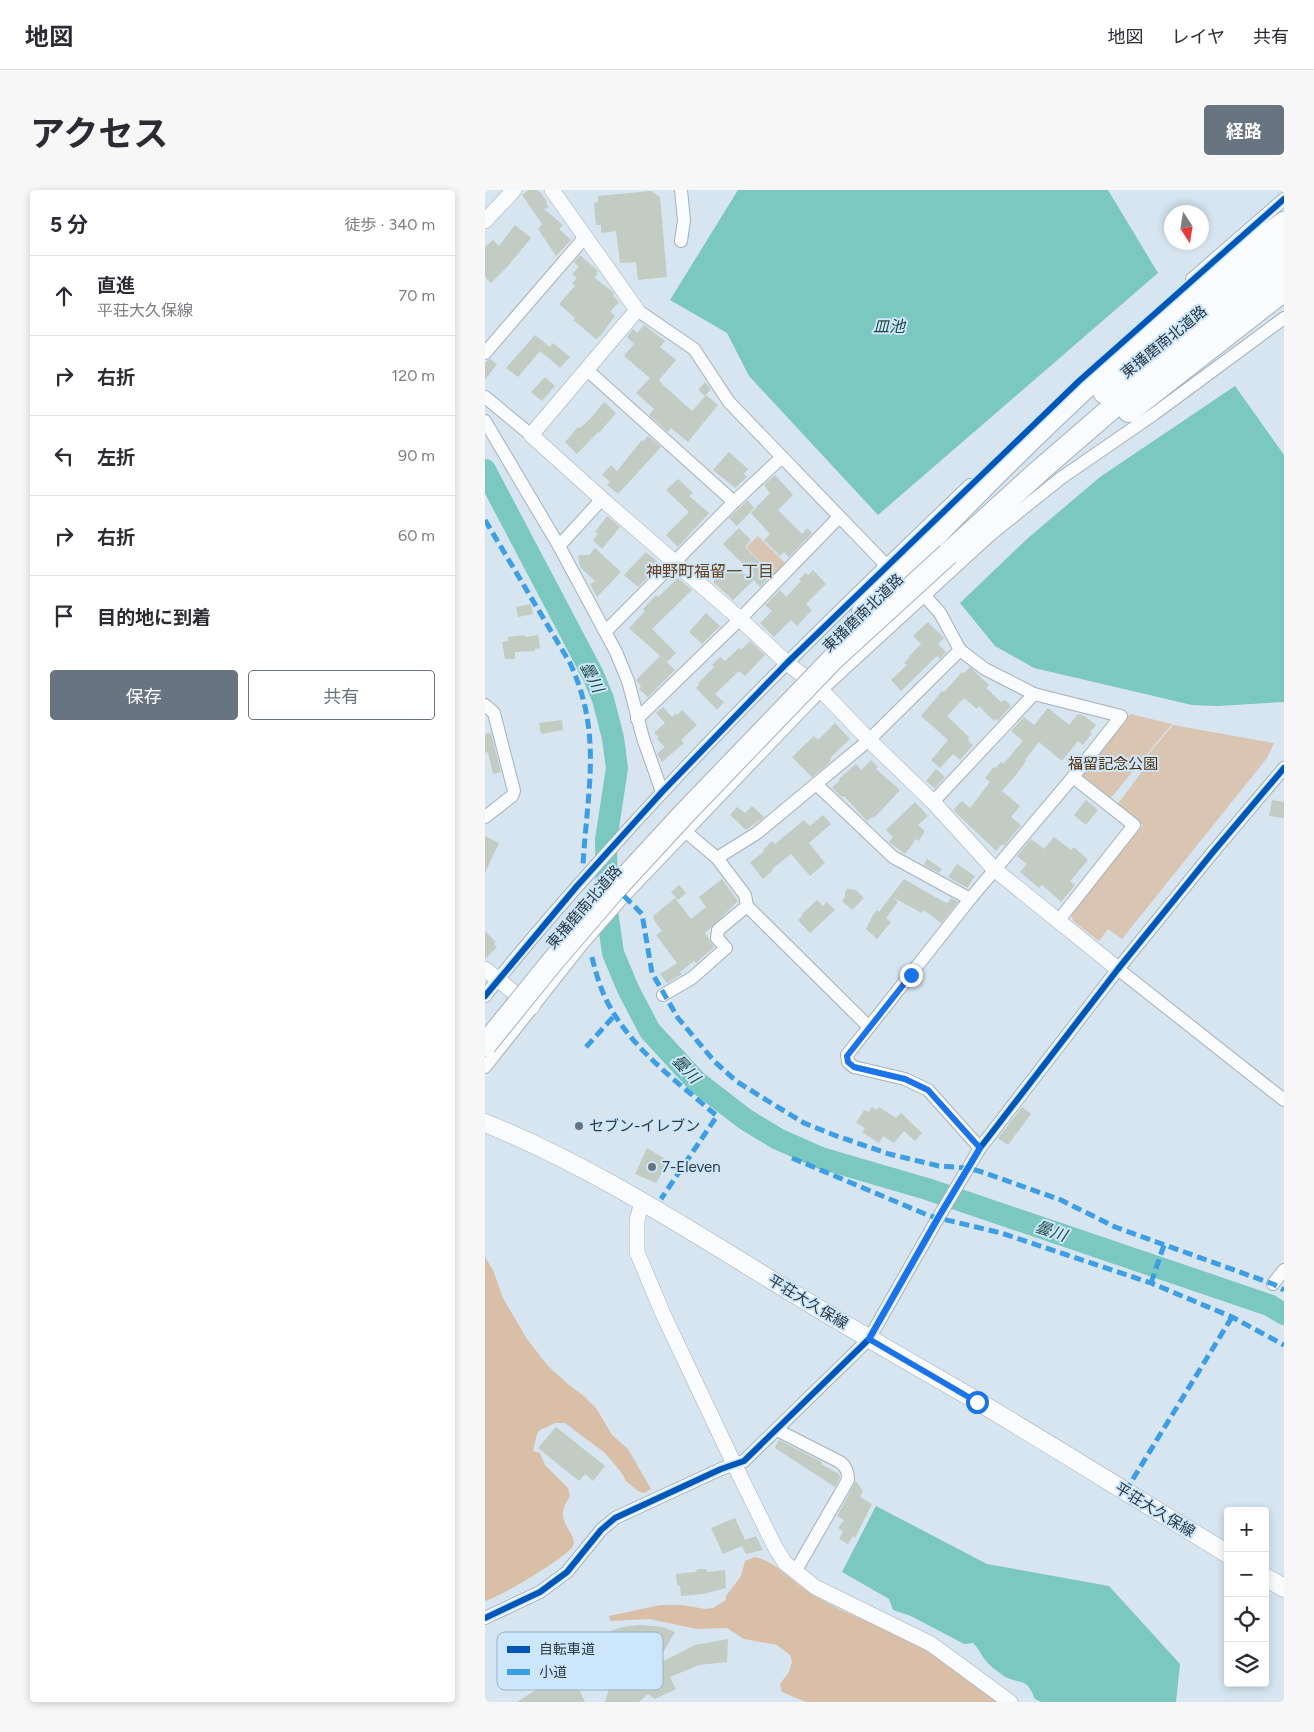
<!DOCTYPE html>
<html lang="ja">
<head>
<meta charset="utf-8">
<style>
	body { margin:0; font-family:Figtree,"Noto Sans JP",sans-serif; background:#f7f7f7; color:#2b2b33 }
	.controls { position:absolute; right:15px; bottom:15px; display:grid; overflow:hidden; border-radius:5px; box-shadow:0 2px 8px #0003 }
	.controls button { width:45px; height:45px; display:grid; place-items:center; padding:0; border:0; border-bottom:1px solid #e1e1e2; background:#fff; color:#2b2b33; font:25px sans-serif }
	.compass { position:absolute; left:679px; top:15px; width:45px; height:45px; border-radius:50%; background:#fff; box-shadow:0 2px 8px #0003; rotate:168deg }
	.stop { position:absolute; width:15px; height:15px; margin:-11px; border:4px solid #1a73e8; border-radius:50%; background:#fff }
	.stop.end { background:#1a73e8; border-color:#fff; box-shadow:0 1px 5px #0008 }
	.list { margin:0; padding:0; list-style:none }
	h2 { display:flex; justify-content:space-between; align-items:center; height:65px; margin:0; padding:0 20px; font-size:21px }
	h2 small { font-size:16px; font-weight:400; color:#7c7c81 }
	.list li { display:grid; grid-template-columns:32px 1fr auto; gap:15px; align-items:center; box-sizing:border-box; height:80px; padding:0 20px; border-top:1px solid #e1e1e2 }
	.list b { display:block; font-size:19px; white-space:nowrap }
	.list p { margin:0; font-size:16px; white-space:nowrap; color:#7c7c81 }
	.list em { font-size:16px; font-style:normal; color:#7c7c81 }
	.actions { display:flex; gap:10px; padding:15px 20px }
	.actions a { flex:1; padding:11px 0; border:1px solid #687580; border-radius:5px; text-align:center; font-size:18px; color:#687580 }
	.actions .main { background:#687580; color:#fff }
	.icon { flex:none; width:28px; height:28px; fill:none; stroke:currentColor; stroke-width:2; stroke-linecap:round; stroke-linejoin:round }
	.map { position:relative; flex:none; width:799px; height:1512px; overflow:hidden; border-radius:5px }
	header { display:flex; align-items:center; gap:30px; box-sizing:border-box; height:70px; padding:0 25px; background:#fff; border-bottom:1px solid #e1e1e2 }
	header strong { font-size:24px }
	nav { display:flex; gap:28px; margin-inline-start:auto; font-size:18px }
	.intro { display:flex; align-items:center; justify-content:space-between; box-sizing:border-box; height:120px; padding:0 30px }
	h1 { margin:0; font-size:35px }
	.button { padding:12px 22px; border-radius:5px; background:#687580; color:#fff; font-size:18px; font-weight:700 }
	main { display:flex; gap:30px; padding:0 30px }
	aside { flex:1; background:#fff; border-radius:5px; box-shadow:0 2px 8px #0003 }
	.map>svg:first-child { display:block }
	.green { fill:#d9c5b2 }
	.forest { fill:#d9bfa7 }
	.water { fill:#7bc8c0 }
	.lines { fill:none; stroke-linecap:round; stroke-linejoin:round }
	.river { stroke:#7bc8c0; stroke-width:22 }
	.building { fill:#c2ccc3 }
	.minor-casing { stroke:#a5b1bb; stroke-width:14 }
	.tertiary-casing { stroke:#a5b1bb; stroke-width:16 }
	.secondary-casing { stroke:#a5b1bb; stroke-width:19 }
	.motorway-casing { stroke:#a5b1bb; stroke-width:24 }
	.minor { stroke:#f9fbfd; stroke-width:12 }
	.tertiary { stroke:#f9fbfd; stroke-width:15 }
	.secondary { stroke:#f9fbfd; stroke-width:18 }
	.motorway { stroke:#f9fbfd; stroke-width:22 }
	.motorway-bridge-casing { stroke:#a5b1bb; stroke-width:24; stroke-linecap:butt }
	.motorway-bridge { stroke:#f9fbfd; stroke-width:22 }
	.quiet { stroke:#3d9ee3; stroke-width:5; stroke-dasharray:10 5; stroke-linecap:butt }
	.cycleway-casing { stroke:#cce6fb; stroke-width:9 }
	.cycleway { stroke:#0057b8; stroke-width:6 }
	.route { stroke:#1a73e8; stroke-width:6 }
	.poi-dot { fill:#687580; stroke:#cce6fb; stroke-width:2 }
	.labels { text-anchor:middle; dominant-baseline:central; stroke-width:4; stroke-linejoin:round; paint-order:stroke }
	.street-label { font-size:15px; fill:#2c3944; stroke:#cce6fb }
	.park-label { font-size:15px; fill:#573105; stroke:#cce6fb }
	.poi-label { font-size:15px; fill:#2c3944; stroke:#cce6fb; text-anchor:start }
	.water-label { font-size:16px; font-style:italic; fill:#1d4b44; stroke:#cce6fb }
	.neighbourhood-label { font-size:16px; fill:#6c4218; stroke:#cce6fb }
	.key { fill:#cce6fb; stroke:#9cb2c4; stroke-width:1 }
	.key-label { font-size:14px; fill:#2c3944 }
</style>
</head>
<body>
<header>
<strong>地図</strong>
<nav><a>地図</a><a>レイヤ</a><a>共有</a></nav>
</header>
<div class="intro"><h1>アクセス</h1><a class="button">経路</a></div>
<main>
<aside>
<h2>5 分<small>徒歩 · 340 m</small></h2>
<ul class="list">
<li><svg class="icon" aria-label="ahead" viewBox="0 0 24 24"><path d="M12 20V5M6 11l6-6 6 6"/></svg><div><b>直進</b><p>平荘大久保線</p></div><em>70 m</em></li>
<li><svg class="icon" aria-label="right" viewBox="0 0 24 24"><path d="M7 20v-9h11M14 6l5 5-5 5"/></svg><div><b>右折</b></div><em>120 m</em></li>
<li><svg class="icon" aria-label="left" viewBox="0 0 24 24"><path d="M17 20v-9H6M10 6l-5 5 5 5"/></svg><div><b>左折</b></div><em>90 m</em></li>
<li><svg class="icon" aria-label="right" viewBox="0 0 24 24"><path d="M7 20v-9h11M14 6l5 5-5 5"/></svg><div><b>右折</b></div><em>60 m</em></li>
<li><svg class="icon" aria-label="arrive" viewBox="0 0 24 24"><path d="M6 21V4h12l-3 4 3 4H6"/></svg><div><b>目的地に到着</b></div></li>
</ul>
<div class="actions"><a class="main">保存</a><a>共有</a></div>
</aside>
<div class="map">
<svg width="799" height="1512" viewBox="0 0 799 1512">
	<rect width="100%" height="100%" fill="#d6e5f0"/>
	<!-- green -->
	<g class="green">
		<polygon points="273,346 301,374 290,386 261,357"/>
		<polygon points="645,524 687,534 625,609 599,589 597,582"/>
		<polygon points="688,535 789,553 782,568 637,749 623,739 614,751 588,731 586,724 658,635 632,615 656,583 651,579"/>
	</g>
	<!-- forest -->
	<g class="forest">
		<path d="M0 1067 8 1080 18 1108 42 1149 63 1176 83 1194 99 1206 111 1218 127 1245 143 1259 166 1299 159 1303 153 1301 141 1291 136 1282 120 1263 80 1233H70L55 1240 52 1244 48 1261 55 1263 60 1275 83 1298 85 1306C82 1311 78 1317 78 1324 77 1335 92 1346 88 1356 84 1366 12 1409 0 1411Z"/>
		<path d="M270 1367C289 1371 303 1388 318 1398 351 1421 390 1433 425 1451 457 1468 485 1491 513 1512H321L297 1502 295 1494 304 1482 307 1472 305 1465 292 1455 259 1449 242 1438 212 1439 164 1429 125 1431 124 1426 175 1415H198L220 1419 228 1418 241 1410V1406L256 1386 260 1371Z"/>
	</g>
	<!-- water -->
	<g class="water">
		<polygon points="253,0 623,0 673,83 393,325 264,186 242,143 185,110"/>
		<polygon points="750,196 799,265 799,512 733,516 707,515 549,478 510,456 475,413 543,348 615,287"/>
		<path d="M391 1316 502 1374 624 1396 695 1474 691 1512H556L550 1509C541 1487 538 1495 520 1487 516 1484 511 1480 507 1477 498 1470 496 1461 488 1453L479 1454 426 1426 408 1420 404 1409 357 1382Z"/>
	</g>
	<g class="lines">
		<!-- river -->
		<polyline class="river" points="0,280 108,485 118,509 128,548 132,578 121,650 122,721 128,763 143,799 165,841 212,892 260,929 293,949 336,968 442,999 784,1115 799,1124"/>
	</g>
	<!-- building -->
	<g class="building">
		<polygon points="44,0 52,0 56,3 62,12 61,13 64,18 59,19 78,35 74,39 86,50 71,66 53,39 57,34 37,5"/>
		<polygon points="166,1 175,7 182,87 153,90 151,72 135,73 131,41 116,43 116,35 111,35 109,13 113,12 113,6"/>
		<polygon points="30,35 46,48 23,76 6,93 0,87 0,57 8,50 14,56"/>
		<polygon points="95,65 112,80 113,81 110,88 129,103 128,106 134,112 125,122 130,126 116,145 111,149 88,130 90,128 74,114 90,96 87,93 92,88 87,84 94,77 89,72"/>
		<polygon points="159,135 180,151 175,157 191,170 174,190 177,194 207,221 221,205 233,215 203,252 186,238 183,242 164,225 169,219 151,203 165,188 139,166 149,154 142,147 148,139 152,143"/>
		<polygon points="50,145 65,157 68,153 85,167 75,178 55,161 33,187 21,178"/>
		<polygon points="5,169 12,174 0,190 0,173"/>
		<polygon points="60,187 70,196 57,211 46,202"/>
		<polygon points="220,192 226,199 220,206 213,200"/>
		<polygon points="119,212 131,223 114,243 113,242 92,264 80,252 93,237 95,238 105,229"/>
		<polygon points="163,246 176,257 133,304 122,295 125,292 117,285 126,275 132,281 157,250 159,251"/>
		<polygon points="244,262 263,279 259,284 262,287 250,298 228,280"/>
		<polygon points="290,285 308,305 293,320 317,344 322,338 327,343 304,367 299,362 295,366 279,350 285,344 266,323 285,303 279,295"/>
		<polygon points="193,289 208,303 204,306 224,323 193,357 181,345 204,322 181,300"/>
		<polygon points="263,310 269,318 252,336 244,328"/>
		<polygon points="122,326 135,337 117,359 108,350 113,344 110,342"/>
		<polygon points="254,338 266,350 260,357 287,384 275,397 269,390 248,410 228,392 239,380 270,386 238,354"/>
		<polygon points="110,358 136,382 112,407 105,394 110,391 95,377 93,365 104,365"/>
		<polygon points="161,362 175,374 153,397 139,385"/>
		<polygon points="328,380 341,394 321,414 327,420 312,436 306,430 289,447 275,433 287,421 280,415 295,400 301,407 316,391 314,389 321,383 323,385"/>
		<polygon points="193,388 207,400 167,439 191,463 182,472 144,438 160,421 158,419 171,405 173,407"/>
		<polygon points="46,414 48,424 33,427 31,417"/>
		<polygon points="221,423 235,436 217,454 204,442"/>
		<polygon points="443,432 459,448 453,454 461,462 455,469 452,466 416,501 406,490 422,475 419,473 425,467 424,466 436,454 428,446"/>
		<polygon points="40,445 40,447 53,445 55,458 50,459 50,461 30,462 30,469 20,469 17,452 23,451 23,447"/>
		<polygon points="265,451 280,465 260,486 254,481 230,504 239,512 232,520 211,498 214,494 213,493 229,477 227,475 235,467 240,471 254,458 256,460"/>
		<polygon points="175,466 190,480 163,507 154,499 156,496 151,490"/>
		<polygon points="485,477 504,495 501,498 516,512 520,510 526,516 513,531 511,529 509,531 494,516 492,519 479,508 462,526 484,547 483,550 488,555 475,570 468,564 455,578 446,570 463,550 436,526 457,501 459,502 477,482 479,483"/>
		<polygon points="178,517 187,527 191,523 192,525 197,520 212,535 196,550 199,553 177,572 172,564 180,557 172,549 174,547 169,543 180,533 171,523"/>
		<polygon points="563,518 584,535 593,524 598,525 611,535 605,542 607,543 598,555 593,551 577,571 554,552 540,570 541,571 531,585 517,601 535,616 526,627 536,635 519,656 517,654 511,661 468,620 477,611 485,618 505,592 500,588 509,577 511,578 516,572 518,574 538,551 526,541 539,527 549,535"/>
		<polygon points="77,530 78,540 56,544 54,533"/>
		<polygon points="350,533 365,549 345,568 346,570 342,575 327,587 307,567 329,546 333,550"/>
		<polygon points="6,543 16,582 8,584 3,562 0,563 0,544"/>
		<polygon points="386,570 393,577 391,579 415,600 389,628 387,627 382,631 359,606 357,607 347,598 355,590 354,589 371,574 376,580"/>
		<polygon points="451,579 460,587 450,598 441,591"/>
		<polygon points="601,610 613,620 601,635 589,625"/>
		<polygon points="787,610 799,612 799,628 784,626"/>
		<polygon points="430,612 443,626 433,635 440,641 434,651 431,649 420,664 404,652 408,647 401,640"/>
		<polygon points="267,616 279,627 261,640 245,625 252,617 260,623"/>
		<polygon points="338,625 346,634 324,653 340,673 325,686 306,664 287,679 288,680 278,689 265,673 279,661 278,660 287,651 290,654 319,630 325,636"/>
		<polygon points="0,646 14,653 0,683"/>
		<polygon points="569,647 586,660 589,657 603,670 585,691 590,695 576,712 557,695 554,698 535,682 542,674 532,666 546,649 559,659"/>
		<polygon points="442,669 457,679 454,683 439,675"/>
		<polygon points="472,674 490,686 482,698 463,687"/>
		<polygon points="237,689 253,711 220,743 229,757 211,773 209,771 195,782 197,784 182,793 175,784 192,773 171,745 177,741 169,730 168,726 190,708 206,729 221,717 214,707"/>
		<polygon points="419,689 459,712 463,713 466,708 473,712 456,733 439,720 437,723 407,707 413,712 401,728 406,732 392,749 381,739 388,725 392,720 394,722"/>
		<polygon points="194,695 201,703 193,710 186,702"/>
		<polygon points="362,699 371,700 379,708 367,720 357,711 360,707 360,703"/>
		<polygon points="332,710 338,716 342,712 350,720 325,743 313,730 318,725 317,724"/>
		<polygon points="0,741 11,752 9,754 12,757 0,769"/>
		<polygon points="387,917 392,920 394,917 411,928 416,923 437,943 430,951 419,941 409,953 398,946 394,953 377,942 380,938 371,933 379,920 384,922"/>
		<polygon points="537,917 546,924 523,955 513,948"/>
		<polygon points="162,958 184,971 171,993 150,984"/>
		<polygon points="71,1237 120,1276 108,1291 100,1284 94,1291 53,1258"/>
		<polygon points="294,1250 337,1272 336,1274 354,1284 355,1288 350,1297 290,1258"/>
		<polygon points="371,1291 378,1301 375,1307 387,1314 370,1348 368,1346 363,1354 354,1349 358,1341 353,1338 359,1330 352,1326"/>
		<polygon points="250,1328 260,1350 271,1346 278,1360 261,1364 257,1356 238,1364 226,1338"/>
		<polygon points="213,1379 222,1379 222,1382 240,1380 241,1398 218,1404 196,1406 195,1396 192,1395 191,1384 210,1382"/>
		<polygon points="155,1435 178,1437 190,1442 171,1475 210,1455 243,1449 242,1472 214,1475 185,1487 191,1499 170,1509 163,1504 154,1512 120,1512 131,1477 110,1469 117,1456 125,1446 123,1442 137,1437"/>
		<polygon points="89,1488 100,1512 32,1512 49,1501"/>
	</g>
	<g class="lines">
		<defs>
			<g id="minor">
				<polyline points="196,51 199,30 196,0"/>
				<polyline points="707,89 799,9"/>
				<polyline points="152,120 209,159 244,212 401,375"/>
				<polyline points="0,163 100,47"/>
				<polyline points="101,179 249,312"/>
				<polyline points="0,207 46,245"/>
				<polyline points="0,231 74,356 131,462 143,491 158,548 177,602"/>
				<polyline points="74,356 117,309"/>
				<polyline points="439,405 455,423 475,460 500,479 549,504 636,526 588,587 485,709 362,865 363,872 369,877 420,889 443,900 495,958"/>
				<polyline points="121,441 249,312 297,267"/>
				<polyline points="0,515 9,523 29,601 27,606 0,627"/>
				<polyline points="152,529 255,429 354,327"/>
				<polyline points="331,594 408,667 485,709"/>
				<polyline points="448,612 549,504"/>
				<polyline points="201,642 232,668 260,705 262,716 384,837"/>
				<polyline points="232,668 272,643 384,550 475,460"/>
				<polyline points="574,730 649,635 588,587"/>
				<polyline points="633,779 799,910"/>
				<polyline points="178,805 207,788 241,758 232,748 233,740 262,716"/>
				<path d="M0 806C44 750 92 696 140 643 249 522 367 408 485 295"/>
				<polyline points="0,877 98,753 139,706 336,500 505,345 576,288 669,224 799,128"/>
				<polyline points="788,1094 799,1080"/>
				<path d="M292 1240 355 1272C362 1277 363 1283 363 1290L310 1382"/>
				<polyline points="0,1428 55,1402 82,1382 116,1340 130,1328 236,1279 259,1271 384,1149 453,1028 495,958 633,779 728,662 799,578"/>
			</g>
			<g id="tertiary">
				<polyline points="67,0 152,120 46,245 117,309 255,429 302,473 336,500 384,550 448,612 509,679 633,779"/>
				<polyline points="0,31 29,0"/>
				<polyline points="0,779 47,817"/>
				<polyline points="157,1012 152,1030 152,1062 178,1124 249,1274 290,1357 300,1373 330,1397 446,1454 525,1512"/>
			</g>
			<g id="secondary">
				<path d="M0 933C114 979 216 1048 321 1111 377 1145 435 1178 492 1211 576 1261 659 1313 743 1364"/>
				<polyline points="780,1387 799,1398"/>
			</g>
			<g id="motorway">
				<polyline points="619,202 651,173 799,55"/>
				<polyline points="644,221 799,100"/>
				<polyline points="463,364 553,282 664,186 799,78"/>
				<path d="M378 422C475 317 577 215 685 121 721 89 761 62 799 33"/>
			</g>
		</defs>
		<!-- minor casing -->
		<use href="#minor" class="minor-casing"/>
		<!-- tertiary casing -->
		<use href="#tertiary" class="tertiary-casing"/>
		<!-- secondary casing -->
		<use href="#secondary" class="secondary-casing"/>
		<!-- motorway casing -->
		<use href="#motorway" class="motorway-casing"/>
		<!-- minor -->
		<use href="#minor" class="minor"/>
		<!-- tertiary -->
		<use href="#tertiary" class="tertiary"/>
		<!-- secondary -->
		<use href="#secondary" class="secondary"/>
		<!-- motorway -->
		<use href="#motorway" class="motorway"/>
		<defs>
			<polyline id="motorway-bridge" points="0,855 68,771 129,700 199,624 348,469 463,364"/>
		</defs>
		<!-- motorway-bridge casing -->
		<use href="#motorway-bridge" class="motorway-bridge-casing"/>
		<!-- motorway-bridge -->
		<use href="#motorway-bridge" class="motorway-bridge"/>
		<!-- quiet -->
		<g class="quiet">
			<path d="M0 330 85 473C118 544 102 601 98 675"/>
			<polyline points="139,706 157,724 167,783 193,828 229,871 251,891 283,911 319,933 349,945 404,964 454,976 483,978 497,982 576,1010 630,1037 788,1094 799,1100"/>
			<path d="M107 767C111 784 116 801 125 817 150 862 194 893 232 926L176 1009"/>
			<polyline points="101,857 130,825"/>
			<polyline points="307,968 445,1026 516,1043 666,1093 747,1127 799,1155"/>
			<polyline points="666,1093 679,1055"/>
			<polyline points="640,1302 747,1127"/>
		</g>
		<defs>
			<g id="cycleway">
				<polyline points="0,806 92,696 177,602 302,473 594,191 799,9"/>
				<polyline points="0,1428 55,1402 82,1382 116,1340 130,1328 236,1279 259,1271 384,1149 453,1028 495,958 633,779 728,662 799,578"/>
			</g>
		</defs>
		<!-- cycleway casing -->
		<use href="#cycleway" class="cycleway-casing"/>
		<!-- cycleway -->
		<use href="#cycleway" class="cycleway"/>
	</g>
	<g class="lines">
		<!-- route -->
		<polyline class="route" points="426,785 362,866 363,872 369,877 420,889 443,900 495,958 453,1028 384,1149 492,1212"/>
	</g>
	<!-- markers -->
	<g class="poi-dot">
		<circle cx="94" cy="936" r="5"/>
		<circle cx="167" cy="977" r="5"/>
	</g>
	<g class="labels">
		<!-- street labels -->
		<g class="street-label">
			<text transform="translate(679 152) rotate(-39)">東播磨南北道路</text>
			<text transform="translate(378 423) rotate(-44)">東播磨南北道路</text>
			<text transform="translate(99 717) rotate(-49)">東播磨南北道路</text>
			<text transform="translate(323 1112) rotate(31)">平荘大久保線</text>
			<text transform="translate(670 1320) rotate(31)">平荘大久保線</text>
		</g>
		<!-- park labels -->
		<g class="park-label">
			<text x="628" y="574">福留記念公園</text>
		</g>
		<!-- poi labels -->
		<g class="poi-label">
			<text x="104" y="936">セブン-イレブン</text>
			<text x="177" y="977">7-Eleven</text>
		</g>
		<!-- water labels -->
		<g class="water-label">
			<text x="404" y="136">皿池</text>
			<text transform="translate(107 487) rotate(63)">曇川</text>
			<text transform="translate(201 879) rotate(46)">曇川</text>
			<text transform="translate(566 1041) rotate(19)">曇川</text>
		</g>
		<!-- neighbourhood labels -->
		<g class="neighbourhood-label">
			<text x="225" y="381">神野町福留一丁目</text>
		</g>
	</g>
	<!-- legend -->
	<rect x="12" y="1442" width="166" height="58" rx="8" class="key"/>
	<rect x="22" y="1456" width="23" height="7" fill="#0057b8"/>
	<rect x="22" y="1479" width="23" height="6" fill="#3d9ee3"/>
	<g class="key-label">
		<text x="54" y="1464">自転車道</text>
		<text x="54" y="1487">小道</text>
	</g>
</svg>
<div class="controls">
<button>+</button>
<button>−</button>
<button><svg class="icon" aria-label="locate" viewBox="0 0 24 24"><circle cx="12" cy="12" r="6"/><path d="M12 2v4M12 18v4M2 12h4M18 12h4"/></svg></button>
<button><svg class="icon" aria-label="layers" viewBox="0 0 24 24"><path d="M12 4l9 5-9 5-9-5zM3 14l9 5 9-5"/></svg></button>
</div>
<svg class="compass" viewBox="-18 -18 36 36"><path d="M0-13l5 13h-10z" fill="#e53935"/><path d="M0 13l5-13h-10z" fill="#7c7c81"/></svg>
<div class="stop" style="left:492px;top:1212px"></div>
<div class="stop end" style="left:426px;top:785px"></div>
</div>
</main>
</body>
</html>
